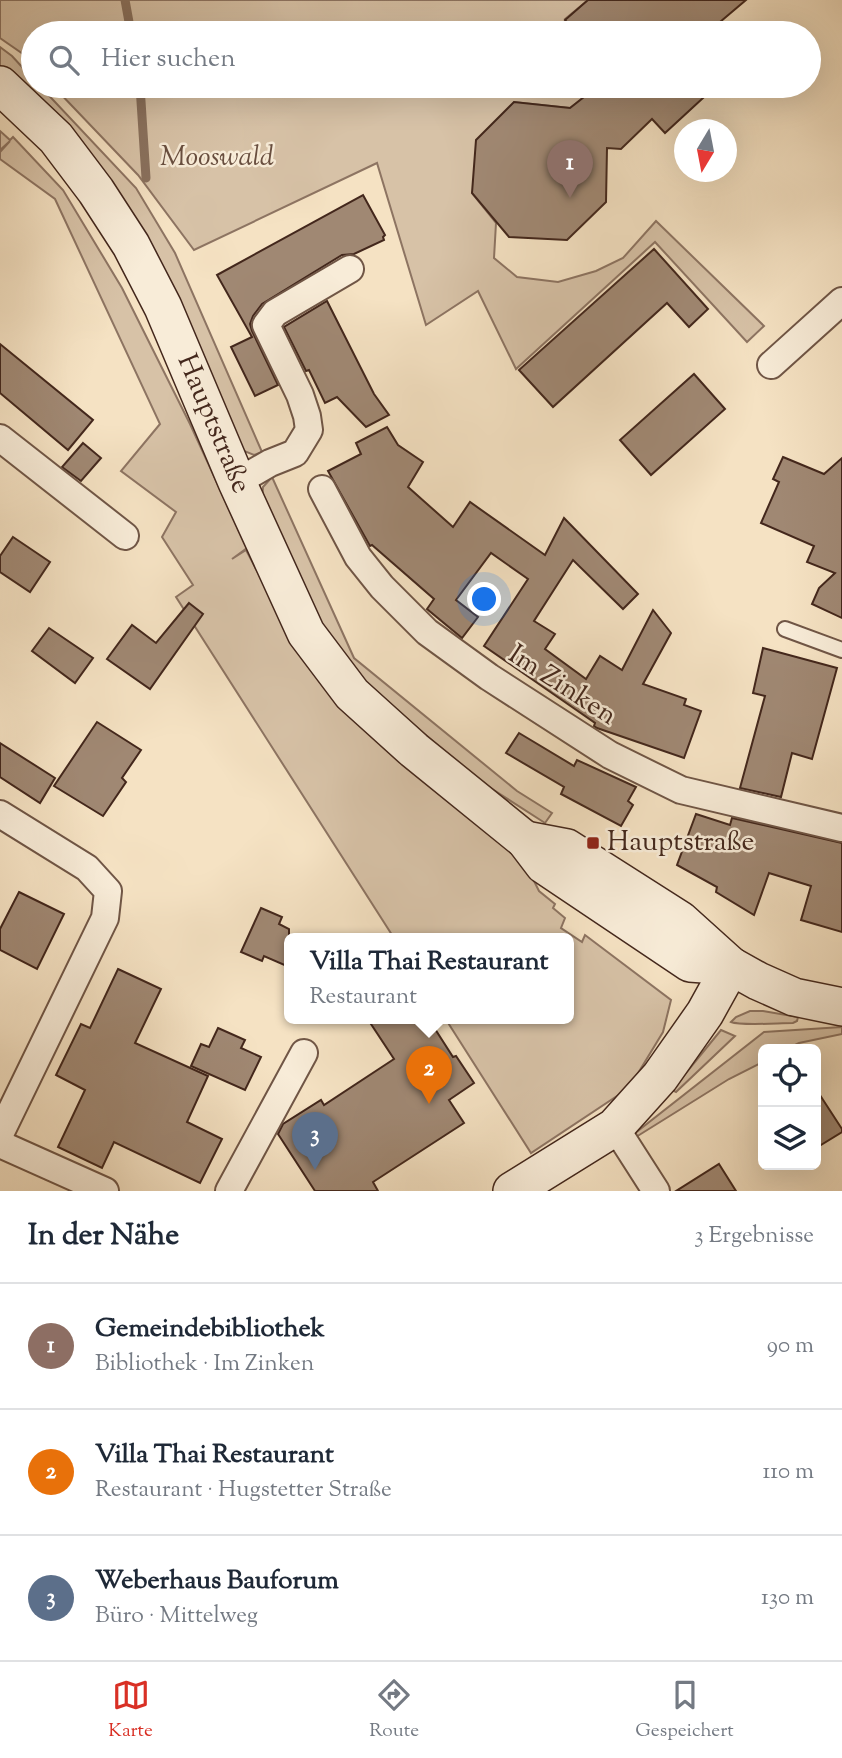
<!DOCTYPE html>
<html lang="de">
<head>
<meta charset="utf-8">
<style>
	body { margin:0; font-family:"Sorts Mill Goudy",serif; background:#f6f6f7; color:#1f2937 }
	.controls { position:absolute; right:21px; bottom:21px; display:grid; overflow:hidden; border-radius:10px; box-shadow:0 7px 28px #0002 }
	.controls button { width:63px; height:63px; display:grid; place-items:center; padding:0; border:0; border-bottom:2px solid #e0e1e3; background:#fff; color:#1f2937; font:35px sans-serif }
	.compass { position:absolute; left:674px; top:119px; width:63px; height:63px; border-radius:50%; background:#fff; box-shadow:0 7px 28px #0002; rotate:190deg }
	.you { position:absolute; left:485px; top:600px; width:24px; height:24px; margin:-18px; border:5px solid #fff; border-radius:50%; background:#1a73e8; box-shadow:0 0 0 10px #1a73e833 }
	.badge { display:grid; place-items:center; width:46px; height:46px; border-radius:50%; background:#d93025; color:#fff; font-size:23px; font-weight:700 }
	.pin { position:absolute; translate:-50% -58px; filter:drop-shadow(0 2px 4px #0008) }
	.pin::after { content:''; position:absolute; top:37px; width:24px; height:21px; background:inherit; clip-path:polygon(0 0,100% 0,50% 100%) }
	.popup { position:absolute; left:284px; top:933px; width:290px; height:91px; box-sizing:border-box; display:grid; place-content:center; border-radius:10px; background:#fff; filter:drop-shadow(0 2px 5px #0005); font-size:23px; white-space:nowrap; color:#747a83 }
	.popup b { font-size:26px; color:#1f2937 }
	.popup::after { content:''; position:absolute; left:50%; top:100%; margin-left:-14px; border:14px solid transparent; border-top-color:#fff }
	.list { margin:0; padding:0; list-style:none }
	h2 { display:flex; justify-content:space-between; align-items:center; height:91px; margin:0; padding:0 28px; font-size:30px }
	h2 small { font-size:23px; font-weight:400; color:#747a83 }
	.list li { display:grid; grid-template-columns:46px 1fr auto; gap:21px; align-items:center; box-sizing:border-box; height:126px; padding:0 28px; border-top:2px solid #e0e1e3 }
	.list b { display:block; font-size:26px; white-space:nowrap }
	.list p { margin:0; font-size:23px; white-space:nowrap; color:#747a83 }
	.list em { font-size:23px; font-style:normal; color:#747a83 }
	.icon { flex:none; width:38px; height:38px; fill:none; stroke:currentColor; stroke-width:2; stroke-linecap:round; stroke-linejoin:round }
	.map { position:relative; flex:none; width:842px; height:1191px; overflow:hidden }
	.search { position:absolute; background:#fff; box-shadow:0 7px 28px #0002; left:21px; right:21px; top:21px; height:77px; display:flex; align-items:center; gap:18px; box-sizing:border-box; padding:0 24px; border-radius:38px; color:#747a83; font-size:26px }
	.sheet { height:469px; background:#fff }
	nav { display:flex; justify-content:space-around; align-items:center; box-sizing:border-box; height:98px; border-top:2px solid #e0e1e3; background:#fff; font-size:19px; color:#747a83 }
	nav a { display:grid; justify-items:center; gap:4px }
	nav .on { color:#d93025 }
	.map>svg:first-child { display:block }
	.green { fill:#d7c2a7; stroke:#8d7462; stroke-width:2 }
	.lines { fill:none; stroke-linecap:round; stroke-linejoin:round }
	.stream { stroke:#89715e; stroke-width:9 }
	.building { fill:#a08873; stroke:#43271c; stroke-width:2 }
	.lane-casing { stroke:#705646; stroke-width:18 }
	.street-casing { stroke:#705646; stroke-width:30 }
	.secondary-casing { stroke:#43271c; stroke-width:40 }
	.lane { stroke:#f8ecd8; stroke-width:14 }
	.street { stroke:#f8ecd8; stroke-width:26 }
	.secondary { stroke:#f8ecd8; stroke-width:37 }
	.poi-dot { fill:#8f2418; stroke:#f8ecd8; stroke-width:2.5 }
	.labels { text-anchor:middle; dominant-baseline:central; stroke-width:5; stroke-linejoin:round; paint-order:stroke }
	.park-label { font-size:28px; font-style:italic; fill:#684e3f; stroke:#f8ecd8 }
	.street-label { font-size:28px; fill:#43271c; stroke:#f8ecd8 }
	.poi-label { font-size:28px; fill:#43271c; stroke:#f8ecd8; text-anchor:start }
</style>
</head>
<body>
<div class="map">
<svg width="842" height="1191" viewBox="0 0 842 1191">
	<rect width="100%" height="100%" fill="#f5e2c3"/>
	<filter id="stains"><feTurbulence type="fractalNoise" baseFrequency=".00286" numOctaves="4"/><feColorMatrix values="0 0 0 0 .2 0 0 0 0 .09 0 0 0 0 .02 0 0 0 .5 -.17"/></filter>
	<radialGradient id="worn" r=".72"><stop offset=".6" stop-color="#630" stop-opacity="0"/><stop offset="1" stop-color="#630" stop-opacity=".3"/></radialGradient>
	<!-- green -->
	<g class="green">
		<polygon points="0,0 588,0 565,19 577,33 33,33 33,65 23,54 0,38"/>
		<polygon points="0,47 12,56 33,79 33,86 40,86 136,188 175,253 262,452 254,455 239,449 0,70"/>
		<polygon points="53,86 598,86 570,108 514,102 472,193 496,223 494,258 517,277 558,282 596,271 623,258 656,221 764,326 747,342 655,242 516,369 478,291 426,325 377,163 194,250 138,175"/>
		<polygon points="0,131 10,140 13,137 63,190 122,288 190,424 247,548 232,559 246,550 304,660 528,866 539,880 534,881 539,891 555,904 553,908 565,918 561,928 582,942 585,935 671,1000 663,1032 629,1088 531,1153 445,1018 569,1018 569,938 394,938 176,597 193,585 162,537 176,512 121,471 160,424 55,199 0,159 0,152 10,141 0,150"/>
		<polygon points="272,477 354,658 517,791 552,813 545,823 475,778 356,674 318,622 262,502 263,487"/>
		<path d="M750 1011H763L798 1017 797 1021 793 1023C778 1023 741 1026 731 1022L736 1017Z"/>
		<polygon points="842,1027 842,1034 799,1043 787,1049 763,1049 763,1062 729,1079 636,1137 634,1134 764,1032"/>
		<polygon points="721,1030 735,1036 676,1092 672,1090"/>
	</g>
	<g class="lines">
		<!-- stream -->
		<g class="stream">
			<polyline points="125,0 131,33"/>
			<polyline points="140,86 146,178"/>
		</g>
	</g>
	<!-- building -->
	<g class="building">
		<polygon points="588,0 746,0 707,33 577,33 565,20"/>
		<polygon points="598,86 716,86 665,133 652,119 621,149 607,148 606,202 567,240 509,237 472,193 476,140 514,102 570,108"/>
		<polygon points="363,195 385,235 383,237 384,240 354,254 342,255 262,304 253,316 250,324 252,331 278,385 255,396 231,347 252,337 217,275"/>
		<polygon points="654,249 708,309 689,327 667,303 553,407 519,370"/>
		<polygon points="327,301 374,394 389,415 366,427 337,397 325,403 309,370 306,371 284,327"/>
		<polygon points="0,344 93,420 68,450 0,393"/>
		<polygon points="694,374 725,409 651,475 620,440"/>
		<polygon points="387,427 398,445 423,462 408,487 453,527 470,502 545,555 564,518 638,594 623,609 573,560 534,621 555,634 545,649 586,679 600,656 622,670 653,610 671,633 643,684 686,699 684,705 701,711 684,758 597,728 594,726 595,723 484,646 528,579 491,553 456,600 478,617 462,638 427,609 434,599 372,545 370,546 328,471 361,454 356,443"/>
		<polygon points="83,443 101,458 81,481 62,467"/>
		<polygon points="783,457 824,474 842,458 842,618 812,604 819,588 835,573 807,562 814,546 761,523 779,482 773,479"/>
		<polygon points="13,537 50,562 30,592 0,572 0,556"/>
		<polygon points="189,603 203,614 150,689 107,659 132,625 156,643"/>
		<polygon points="49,628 93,658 75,683 32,651"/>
		<polygon points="763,648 837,668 812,759 792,753 781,797 740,788 765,696 753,693"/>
		<polygon points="97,722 141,750 122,778 126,782 103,816 54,786"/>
		<polygon points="519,733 574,766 577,760 636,787 628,801 633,805 621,826 561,794 564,787 506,753"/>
		<polygon points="0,743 55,778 40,803 0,777"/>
		<polygon points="696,814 730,825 732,818 842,843 842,932 801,920 811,886 769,873 754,915 716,892 717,887 677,865"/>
		<polygon points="19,892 64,914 37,969 0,950 0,929"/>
		<polygon points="261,908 282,917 279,924 289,929 289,967 264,956 262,961 241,952"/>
		<polygon points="118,969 161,989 135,1043 208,1076 187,1122 222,1139 200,1183 114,1142 102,1168 58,1147 85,1090 56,1075 81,1024 90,1028"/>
		<polygon points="367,1018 428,1018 453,1057 456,1056 474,1083 449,1100 464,1123 373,1182 378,1191 315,1191 278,1134 283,1124 321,1100 324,1105 394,1059"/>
		<polygon points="218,1028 245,1040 241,1048 261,1057 245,1090 191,1066 201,1044 209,1047"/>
		<polygon points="816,1089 842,1129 842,1132 816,1148"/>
		<polygon points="719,1164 736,1191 676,1191"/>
	</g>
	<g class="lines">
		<defs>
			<polyline id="lane" points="785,629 842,650"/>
			<g id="street">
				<polyline points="771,365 842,301"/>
				<polyline points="0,438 125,536"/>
				<polyline points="237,482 270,463 295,453 309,430 307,416 300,395 266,325 275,313 350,269"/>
				<polyline points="322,489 358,557 382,587 427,632 489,677 610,755 681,790 842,828"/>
				<polyline points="0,814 87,868 108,891 105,918 0,1134"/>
				<polyline points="615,1127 656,1191"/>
				<polyline points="0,1144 105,1191"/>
				<polyline points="229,1191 304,1053"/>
			</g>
			<g id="secondary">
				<polyline points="0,85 56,138 96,191 131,245 163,307 237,482 306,633 352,694 414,750 525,840 544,865 690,963 731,966"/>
				<polyline points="525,840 567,848 680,920 731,966 758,981 794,997 842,1007"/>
				<polyline points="512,1191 615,1127 660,1077 705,1013 731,966"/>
			</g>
		</defs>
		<!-- lane casing -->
		<use href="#lane" class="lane-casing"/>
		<!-- street casing -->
		<use href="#street" class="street-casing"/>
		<!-- secondary casing -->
		<use href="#secondary" class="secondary-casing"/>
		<!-- lane -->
		<use href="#lane" class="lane"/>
		<!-- street -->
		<use href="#street" class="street"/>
		<!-- secondary -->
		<use href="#secondary" class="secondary"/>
	</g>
	<!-- markers -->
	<rect class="poi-dot" x="586" y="836" width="14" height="14" rx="3.5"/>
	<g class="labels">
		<!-- park labels -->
		<g class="park-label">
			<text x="217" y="158">Mooswald</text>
		</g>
		<!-- street labels -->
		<g class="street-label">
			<text transform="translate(213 424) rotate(67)">Hauptstraße</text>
			<text transform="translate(562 686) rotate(33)">Im Zinken</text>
		</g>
		<!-- poi labels -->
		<g class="poi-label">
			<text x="607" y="843">Hauptstraße</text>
		</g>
	</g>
	<rect width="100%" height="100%" filter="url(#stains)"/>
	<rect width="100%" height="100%" fill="url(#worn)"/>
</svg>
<div class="controls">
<button><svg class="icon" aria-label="locate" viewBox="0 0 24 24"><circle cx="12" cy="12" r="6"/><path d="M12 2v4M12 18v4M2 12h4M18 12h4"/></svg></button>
<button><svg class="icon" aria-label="layers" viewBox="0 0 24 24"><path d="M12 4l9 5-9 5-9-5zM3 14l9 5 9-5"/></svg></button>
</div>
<svg class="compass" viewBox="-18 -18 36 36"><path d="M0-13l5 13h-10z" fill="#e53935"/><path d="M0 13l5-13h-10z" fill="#747a83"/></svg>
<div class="you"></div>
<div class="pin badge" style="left:570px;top:198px;background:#8d6e63">1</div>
<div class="pin badge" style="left:429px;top:1104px;background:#e8710a">2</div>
<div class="popup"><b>Villa Thai Restaurant</b>Restaurant</div>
<div class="pin badge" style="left:315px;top:1170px;background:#5c6f8a">3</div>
<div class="search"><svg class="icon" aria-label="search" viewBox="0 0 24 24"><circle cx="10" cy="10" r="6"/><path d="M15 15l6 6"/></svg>Hier suchen</div>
</div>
<section class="sheet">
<h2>In der Nähe<small>3 Ergebnisse</small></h2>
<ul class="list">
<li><span class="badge" style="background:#8d6e63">1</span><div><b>Gemeindebibliothek</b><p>Bibliothek · Im Zinken</p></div><em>90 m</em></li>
<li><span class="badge" style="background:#e8710a">2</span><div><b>Villa Thai Restaurant</b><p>Restaurant · Hugstetter Straße</p></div><em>110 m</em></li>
<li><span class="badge" style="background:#5c6f8a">3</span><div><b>Weberhaus Bauforum</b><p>Büro · Mittelweg</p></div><em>130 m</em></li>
</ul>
</section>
<nav>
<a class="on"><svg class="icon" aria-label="map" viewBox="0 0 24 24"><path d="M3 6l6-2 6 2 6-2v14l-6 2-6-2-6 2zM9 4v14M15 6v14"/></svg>Karte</a>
<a><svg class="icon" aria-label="directions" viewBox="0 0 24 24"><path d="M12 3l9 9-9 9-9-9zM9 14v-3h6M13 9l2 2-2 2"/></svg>Route</a>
<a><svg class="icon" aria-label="saved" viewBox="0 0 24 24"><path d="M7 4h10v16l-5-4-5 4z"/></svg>Gespeichert</a>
</nav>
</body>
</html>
